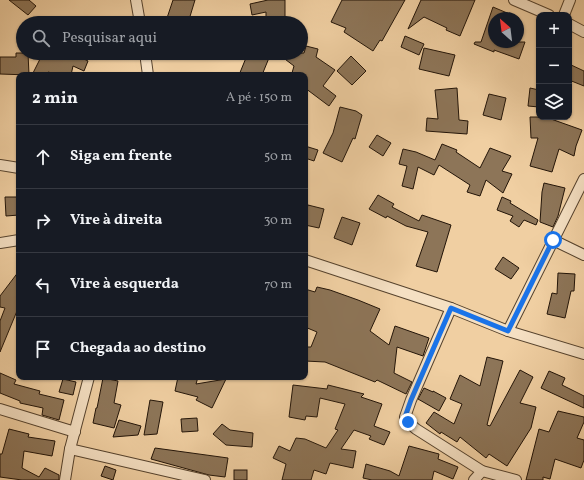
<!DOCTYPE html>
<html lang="pt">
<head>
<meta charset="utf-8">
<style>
	body { margin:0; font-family:Vollkorn,serif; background:#242831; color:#f1f3f6 }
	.controls { position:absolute; right:12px; top:12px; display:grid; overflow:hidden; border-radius:8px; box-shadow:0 1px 3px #0004 }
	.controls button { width:36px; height:36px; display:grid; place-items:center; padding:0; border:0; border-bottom:1px solid #363941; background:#171b24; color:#f1f3f6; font:20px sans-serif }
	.compass { position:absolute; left:488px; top:12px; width:36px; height:36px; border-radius:50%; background:#171b24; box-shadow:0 1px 3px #0004; rotate:332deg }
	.stop { position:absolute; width:12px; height:12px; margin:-9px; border:3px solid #1a73e8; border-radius:50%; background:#fff }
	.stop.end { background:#1a73e8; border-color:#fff; box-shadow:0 1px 4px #0008 }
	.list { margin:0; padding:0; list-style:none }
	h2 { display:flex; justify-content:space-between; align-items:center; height:52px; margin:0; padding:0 16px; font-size:17px }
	h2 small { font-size:13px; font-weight:400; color:#9ea1a6 }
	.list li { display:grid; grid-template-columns:26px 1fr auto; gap:12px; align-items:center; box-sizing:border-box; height:64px; padding:0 16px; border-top:1px solid #363941 }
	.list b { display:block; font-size:15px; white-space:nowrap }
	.list em { font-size:13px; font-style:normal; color:#9ea1a6 }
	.icon { flex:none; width:22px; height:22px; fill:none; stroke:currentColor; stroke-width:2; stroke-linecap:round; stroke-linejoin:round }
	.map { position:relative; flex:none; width:584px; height:480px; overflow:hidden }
	.search { position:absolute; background:#171b24; box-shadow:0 1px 3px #0004; left:16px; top:16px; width:292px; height:44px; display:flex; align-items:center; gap:10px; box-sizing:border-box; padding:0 14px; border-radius:22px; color:#9ea1a6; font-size:15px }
	.panel { position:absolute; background:#171b24; box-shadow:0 1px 3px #0004; left:16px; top:72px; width:292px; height:308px; border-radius:8px }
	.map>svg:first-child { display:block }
	.building { fill:#8d7558; stroke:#221408 }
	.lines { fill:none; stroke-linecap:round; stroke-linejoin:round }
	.minor-casing { stroke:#56432e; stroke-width:12 }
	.minor { stroke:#f5e0c3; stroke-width:10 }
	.route { stroke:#1a73e8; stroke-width:5 }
</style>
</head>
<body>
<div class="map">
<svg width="584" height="480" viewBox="0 0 584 480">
	<rect width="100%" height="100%" fill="#f0cfa2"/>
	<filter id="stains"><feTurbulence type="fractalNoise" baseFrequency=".005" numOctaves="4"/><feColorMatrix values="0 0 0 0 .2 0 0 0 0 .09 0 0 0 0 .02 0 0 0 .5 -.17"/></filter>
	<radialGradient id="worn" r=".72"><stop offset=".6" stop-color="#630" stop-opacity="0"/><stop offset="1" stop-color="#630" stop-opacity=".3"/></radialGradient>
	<!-- building -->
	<g class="building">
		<polygon points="9,0 29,0 36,6 28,15"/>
		<polygon points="173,0 195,0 188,23 183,23 167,18"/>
		<polygon points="268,0 285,0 285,21 266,21 266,12 252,15 250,4"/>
		<polygon points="342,0 405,0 382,41 380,40 373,51 344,32 346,28 331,22"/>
		<polygon points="421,0 475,0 460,36 446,30 447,28 424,17 408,29"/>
		<polygon points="493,7 519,18 494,18 494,42 525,42 519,59 494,50 494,52 474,44 475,42 481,42"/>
		<polygon points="405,36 424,44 419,55 401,47"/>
		<polygon points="306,46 318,49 316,57 335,70 323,86 336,96 329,106 305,88 305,75 292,73 294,66 277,53 304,53"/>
		<polygon points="424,48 455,55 449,76 419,69"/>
		<polygon points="16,53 28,53 29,75 0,74 0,57 16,57"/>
		<polygon points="43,53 85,53 84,59 88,61 84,71 73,66 71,75 59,75 48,72 45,75 32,75"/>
		<polygon points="248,53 271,53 262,75 239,75"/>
		<polygon points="351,56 366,71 352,85 337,71"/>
		<polygon points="569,64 584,71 584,86 569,80"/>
		<polygon points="457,88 459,120 468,121 467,134 426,131 427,118 438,119 435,90"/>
		<polygon points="530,88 539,90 539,107 528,106"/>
		<polygon points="489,94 506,98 501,120 483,115"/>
		<polygon points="340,107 356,111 362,115 355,139 353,138 342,162 323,153 333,133"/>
		<polygon points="530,117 551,117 551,119 582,130 576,146 574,156 559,149 552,172 530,166 538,138 531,138"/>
		<polygon points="377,135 391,143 383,156 369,147"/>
		<polygon points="442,144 457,150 456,152 480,168 490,148 511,156 502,171 512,174 503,193 486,180 480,196 467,192 470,185 439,165 434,175 418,167 413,189 402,186 407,166 399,164 403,149 416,152 435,160"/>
		<polygon points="305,146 318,150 314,161 305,158"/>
		<polygon points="544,183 565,188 558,216 553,227 540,222 542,192"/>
		<polygon points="378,195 394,204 392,207 419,221 422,215 451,225 437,272 416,266 428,232 406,226 387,216 386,218 369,209"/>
		<polygon points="5,197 19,197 19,215 6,216"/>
		<polygon points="502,197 511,201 510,203 538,220 536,225 524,220 519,227 510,221 513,216 497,210"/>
		<polygon points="308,205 324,209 319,228 305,225 305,216"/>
		<polygon points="342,217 360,223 352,245 334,238"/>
		<polygon points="503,257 519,268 511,279 495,269"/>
		<polygon points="19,271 19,312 17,311 0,352 0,321 5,308 0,307 0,296"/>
		<polygon points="558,273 575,274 574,291 571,291 565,318 547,314 552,293 557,294"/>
		<polygon points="317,287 330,290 358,300 380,309 370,331 389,345 395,326 429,338 423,356 397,347 394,373 412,382 406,394 377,380 375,382 325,362 305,361 306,347 311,347 317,332 305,327 305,289 315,292"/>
		<polygon points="487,357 503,361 487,425 490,426 520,370 533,377 520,403 536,407 531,428 507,466 489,454 486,458 460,437 457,442 441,432 440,434 426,423 434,412 454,424 462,404 450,399 460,375 480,386"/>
		<polygon points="549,371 565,378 562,385 584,396 584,408 541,388"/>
		<polygon points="0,373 16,380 14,384 40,391 39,394 64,400 59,420 42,415 43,408 20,403 20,401 0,393"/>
		<polygon points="178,377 198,377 196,384 226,379 212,408 196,400 198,397 175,391"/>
		<polygon points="103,378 118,381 114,403 121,405 114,428 93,423 96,408 97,408"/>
		<polygon points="63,379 76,382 73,395 59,392"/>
		<polygon points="293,385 327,389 328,385 364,394 361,397 382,404 374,426 390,432 384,445 369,439 371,436 354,430 341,449 356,451 353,468 330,463 326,474 314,470 311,480 282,480 286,464 273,458 279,446 290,451 296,438 305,439 326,448 338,430 335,429 345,404 320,398 317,417 306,416 305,420 289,417"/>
		<polygon points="424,388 433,392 433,391 446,398 439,411 418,399"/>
		<polygon points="150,400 163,402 157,434 144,435"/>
		<polygon points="558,411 584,417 584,422 577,438 584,440 584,460 581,468 555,459 550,479 543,477 543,480 526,480 539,429 549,432"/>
		<polygon points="197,418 198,431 182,432 181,419"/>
		<polygon points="119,420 141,426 138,435 113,437"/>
		<polygon points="222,424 230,430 253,433 252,447 226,445 213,434"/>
		<polygon points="9,429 29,434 28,437 55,441 52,456 24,451 22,468 39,477 45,468 59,475 59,480 22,480 0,477 0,454 2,454"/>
		<polygon points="409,446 439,454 438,459 458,467 453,479 434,471 432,480 372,480 363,478 366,464 390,471 399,476"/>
		<polygon points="155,448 228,458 225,477 209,475 151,459"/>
		<polygon points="105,466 116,470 113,480 101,476"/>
		<rect x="234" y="470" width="13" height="10"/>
	</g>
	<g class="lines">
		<defs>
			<g id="minor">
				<polyline points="136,0 140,23"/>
				<polyline points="514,0 549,15"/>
				<polyline points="564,15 570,0"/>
				<polyline points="569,24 584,32"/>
				<polyline points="145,53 148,75"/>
				<polyline points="0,165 19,168"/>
				<polyline points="553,240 584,255"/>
				<polyline points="0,243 19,240"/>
				<polyline points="305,260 451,308 508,331 584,354"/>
				<polyline points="451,308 411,400 405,417 408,422 416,429 482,471 516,480"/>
				<polyline points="508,331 584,179"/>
				<polyline points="0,409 75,432"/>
				<polyline points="70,449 205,480"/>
				<polyline points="65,480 70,449 89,377"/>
				<polyline points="474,480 482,471"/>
			</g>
		</defs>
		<!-- minor casing -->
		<use href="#minor" class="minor-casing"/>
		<!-- minor -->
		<use href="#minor" class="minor"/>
	</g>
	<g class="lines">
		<!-- route -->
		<polyline class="route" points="408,422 405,417 411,400 451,308 508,331 553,240"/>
	</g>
	<rect width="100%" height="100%" filter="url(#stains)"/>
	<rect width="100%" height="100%" fill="url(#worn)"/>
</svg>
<div class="controls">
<button>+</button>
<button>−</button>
<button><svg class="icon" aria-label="layers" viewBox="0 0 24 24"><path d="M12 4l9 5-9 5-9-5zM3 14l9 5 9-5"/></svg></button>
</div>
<svg class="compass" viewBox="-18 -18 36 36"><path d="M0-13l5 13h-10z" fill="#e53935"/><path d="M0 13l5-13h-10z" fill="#9ea1a6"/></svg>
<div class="stop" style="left:553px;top:240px"></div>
<div class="stop end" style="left:408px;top:422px"></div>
<div class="search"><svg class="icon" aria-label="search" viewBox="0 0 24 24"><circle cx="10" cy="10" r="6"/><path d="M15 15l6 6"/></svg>Pesquisar aqui</div>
<section class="panel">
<h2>2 min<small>A pé · 150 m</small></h2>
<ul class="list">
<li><svg class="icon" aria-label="ahead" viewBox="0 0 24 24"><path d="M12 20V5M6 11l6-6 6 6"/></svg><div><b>Siga em frente</b></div><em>50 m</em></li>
<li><svg class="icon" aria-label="right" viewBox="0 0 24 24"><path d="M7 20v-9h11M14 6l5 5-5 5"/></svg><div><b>Vire à direita</b></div><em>30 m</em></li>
<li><svg class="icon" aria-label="left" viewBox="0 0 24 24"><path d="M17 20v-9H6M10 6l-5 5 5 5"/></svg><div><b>Vire à esquerda</b></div><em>70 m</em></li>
<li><svg class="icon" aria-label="arrive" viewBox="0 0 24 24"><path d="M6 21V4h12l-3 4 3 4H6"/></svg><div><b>Chegada ao destino</b></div></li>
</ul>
</section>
</div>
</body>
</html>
